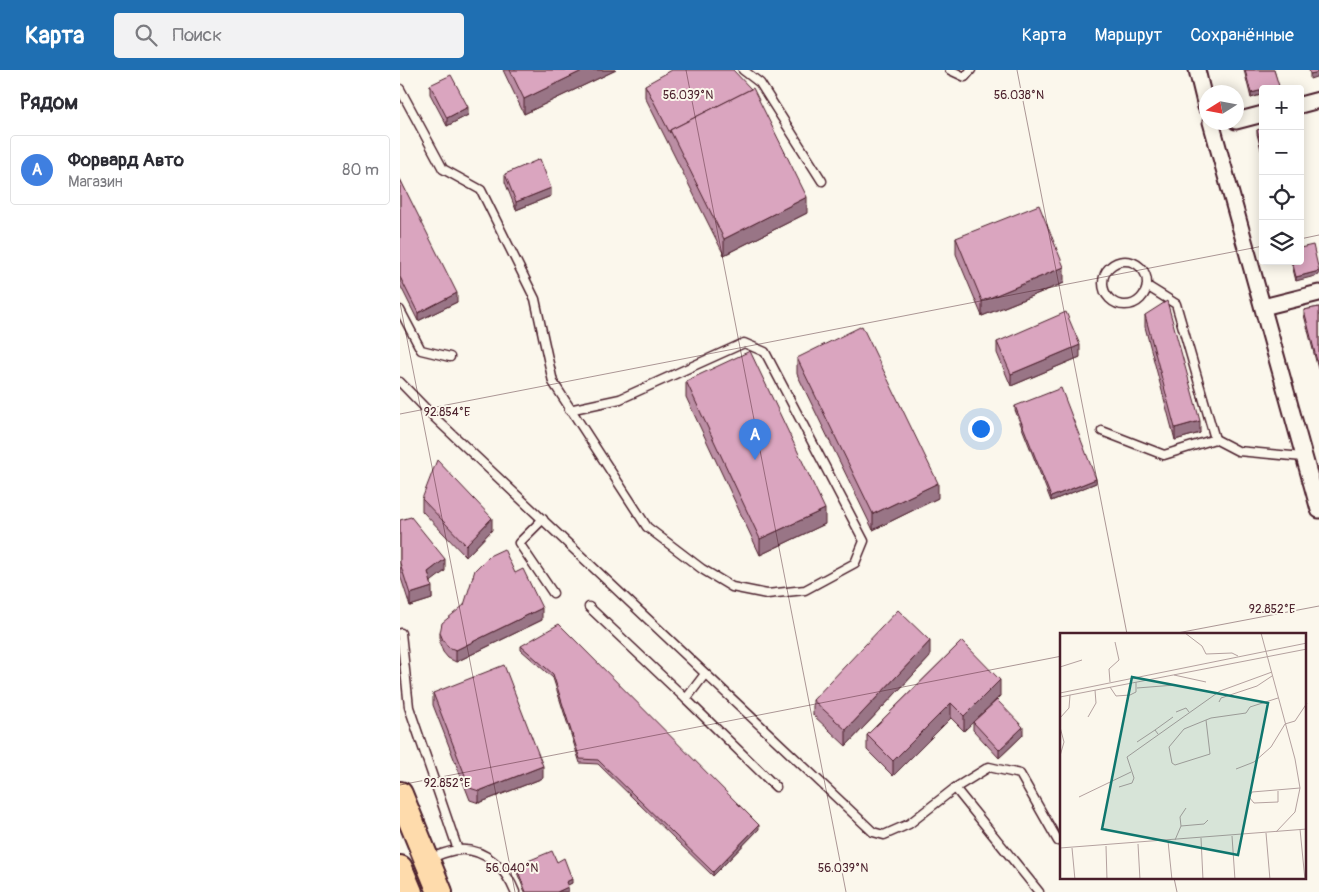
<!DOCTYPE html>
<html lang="ru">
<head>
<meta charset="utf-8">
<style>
	body { margin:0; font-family:Pangolin,sans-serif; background:#f2f2f3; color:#2b2b33 }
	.controls { position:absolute; right:15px; top:15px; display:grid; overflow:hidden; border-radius:5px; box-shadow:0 2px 12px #0003 }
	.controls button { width:45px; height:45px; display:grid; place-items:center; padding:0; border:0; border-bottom:1px solid #e1e1e2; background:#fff; color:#2b2b33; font:25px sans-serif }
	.compass { position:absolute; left:799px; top:15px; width:45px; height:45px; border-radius:50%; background:#fff; box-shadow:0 2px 12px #0003; rotate:259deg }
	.you { position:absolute; left:580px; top:358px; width:18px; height:18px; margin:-12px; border:4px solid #fff; border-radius:50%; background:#1a73e8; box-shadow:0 0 0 8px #1a73e833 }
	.badge { display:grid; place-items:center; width:32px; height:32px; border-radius:50%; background:#1f6fb2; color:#fff; font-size:16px; font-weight:700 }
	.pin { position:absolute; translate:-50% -41px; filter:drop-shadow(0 1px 2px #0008) }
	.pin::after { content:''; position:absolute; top:26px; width:18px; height:15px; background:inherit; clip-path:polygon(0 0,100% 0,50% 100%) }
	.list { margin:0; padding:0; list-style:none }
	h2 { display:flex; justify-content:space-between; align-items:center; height:65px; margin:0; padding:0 20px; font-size:21px }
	h2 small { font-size:16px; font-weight:400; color:#7c7c81 }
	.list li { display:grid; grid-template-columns:32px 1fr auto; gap:15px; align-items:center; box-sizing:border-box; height:70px; margin:0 10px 10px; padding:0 10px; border:1px solid #e1e1e2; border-radius:5px }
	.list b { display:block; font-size:19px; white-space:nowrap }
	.list p { margin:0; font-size:16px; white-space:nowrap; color:#7c7c81 }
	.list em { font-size:16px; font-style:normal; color:#7c7c81 }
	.icon { flex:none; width:28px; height:28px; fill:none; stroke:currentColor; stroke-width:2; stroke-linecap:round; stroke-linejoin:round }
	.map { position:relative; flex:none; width:919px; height:822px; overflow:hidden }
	header { display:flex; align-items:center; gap:30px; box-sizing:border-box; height:70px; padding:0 25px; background:#1f6fb2; color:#fff }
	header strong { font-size:24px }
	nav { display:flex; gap:28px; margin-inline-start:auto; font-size:18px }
	.search { width:350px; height:45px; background:#f2f2f3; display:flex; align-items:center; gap:12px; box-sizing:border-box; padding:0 18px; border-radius:5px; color:#7c7c81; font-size:19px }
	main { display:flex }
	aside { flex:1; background:#fff }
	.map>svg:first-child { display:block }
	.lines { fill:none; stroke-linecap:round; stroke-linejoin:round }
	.service-casing { stroke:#4a1f2b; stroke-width:11 }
	.minor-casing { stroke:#4a1f2b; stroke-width:19 }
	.primary-casing { stroke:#4a1f2b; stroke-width:28 }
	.service { stroke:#fbf7ec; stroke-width:8 }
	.minor { stroke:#fbf7ec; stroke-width:15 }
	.primary { stroke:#fedbac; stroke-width:24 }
	.wall { fill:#bb8ea4; stroke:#4a1f2b }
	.shaded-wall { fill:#997486; stroke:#4a1f2b }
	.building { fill:#daa5bf; stroke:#4a1f2b }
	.ticks { fill:none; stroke:#4a1f2b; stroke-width:1; stroke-opacity:0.45 }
	.inset-road { fill:none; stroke:#b4a19f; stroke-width:1 }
	.view { fill:#0f766e; fill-opacity:0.15; stroke:#0f766e; stroke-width:2.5 }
	.inset-edge { fill:none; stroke:#4a1f2b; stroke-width:2.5 }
	.ticks-label { font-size:12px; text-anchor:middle; fill:#4a1f2b; stroke:#fbf7ec; stroke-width:4; stroke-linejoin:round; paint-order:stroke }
</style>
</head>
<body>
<header>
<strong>Карта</strong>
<div class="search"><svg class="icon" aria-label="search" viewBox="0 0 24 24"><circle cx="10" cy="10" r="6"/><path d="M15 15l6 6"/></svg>Поиск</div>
<nav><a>Карта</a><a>Маршрут</a><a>Сохранённые</a></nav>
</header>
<main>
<aside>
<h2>Рядом<small></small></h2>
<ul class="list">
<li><span class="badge" style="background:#3f7fe0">A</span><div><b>Форвард Авто</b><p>Магазин</p></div><em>80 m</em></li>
</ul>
</aside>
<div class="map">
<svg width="919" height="822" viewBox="0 0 919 822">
	<rect width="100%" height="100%" fill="#fbf7ec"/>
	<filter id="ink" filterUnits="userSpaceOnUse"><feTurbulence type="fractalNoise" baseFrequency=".02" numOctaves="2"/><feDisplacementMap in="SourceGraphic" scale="10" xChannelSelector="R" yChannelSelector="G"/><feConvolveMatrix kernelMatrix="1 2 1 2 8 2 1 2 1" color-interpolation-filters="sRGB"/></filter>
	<g filter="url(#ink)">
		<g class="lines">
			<defs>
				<g id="service">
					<polyline points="343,0 360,13 422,111"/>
					<polyline points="550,0 565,7 571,0"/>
					<polyline points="0,19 43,99 81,120 135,229 153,312 247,457 302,499 332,517 367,524 405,520 455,493 464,471 365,282 344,273 220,329 169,340"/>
					<circle cx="725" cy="213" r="22"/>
					<polyline points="747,216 776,234 815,369"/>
					<polyline points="0,240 21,280 50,287"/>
					<polyline points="0,312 34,347 473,762 484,765 509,754 555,718 589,697 620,704 658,771"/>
					<polyline points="702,361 764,385 815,369 838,381 903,387"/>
					<polyline points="143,449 119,473 153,523"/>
					<polyline points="189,537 286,629 305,604"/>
					<polyline points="1,563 9,637 58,780"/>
					<polyline points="286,629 376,717"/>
					<polyline points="555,718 639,822"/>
					<path d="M28 789C37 786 49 780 59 780 85 778 106 799 115 822"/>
				</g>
				<g id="minor">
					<polyline points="797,0 806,37"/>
					<polyline points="900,35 919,30"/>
					<polyline points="836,51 863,44"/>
					<polyline points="811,52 919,440"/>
					<polyline points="863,237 919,223"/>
				</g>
				<g id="primary">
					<polyline points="0,724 40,822"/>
					<polyline points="0,798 10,822"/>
				</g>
			</defs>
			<!-- service casing -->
			<use href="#service" class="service-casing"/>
			<!-- minor casing -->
			<use href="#minor" class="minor-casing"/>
			<!-- primary casing -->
			<use href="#primary" class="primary-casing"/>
			<!-- service -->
			<use href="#service" class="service"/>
			<!-- minor -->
			<use href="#minor" class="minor"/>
			<!-- primary -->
			<use href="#primary" class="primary"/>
		</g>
		<!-- wall -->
		<g class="wall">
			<polygon points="103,0 216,0 124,44"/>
			<polygon points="844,0 874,0 879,19 851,28"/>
			<polygon points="30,15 68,45 47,56 30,24"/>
			<polygon points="245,15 407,143 324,185 245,27"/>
			<polygon points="863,58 863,87 857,64 857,60"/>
			<polygon points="105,104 151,126 116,140 105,112"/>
			<polygon points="0,109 57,232 18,251 0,215"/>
			<polygon points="556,168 664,213 582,246 556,184"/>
			<polygon points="891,191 900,191 896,211"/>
			<polygon points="919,237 919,299 918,299 904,245 904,240"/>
			<polygon points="745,245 800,363 775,370 745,257"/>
			<polygon points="597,272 680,287 611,316 597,283"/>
			<polygon points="397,288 538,428 473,460 397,304"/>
			<polygon points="286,311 425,454 360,485 286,327"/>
			<polygon points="615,336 696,413 651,431 615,340"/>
			<polygon points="22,429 92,460 66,487 22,441"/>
			<polygon points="0,450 45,501 31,511 32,529 10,536 0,505"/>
			<polygon points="115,503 142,550 56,592 48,588 43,582 40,574 40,563"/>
			<polygon points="562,571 600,626 575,650 623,665 599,688 573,660 573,652 564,661 551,648 493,706 467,680 467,665"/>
			<polygon points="121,576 359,759 313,806 198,694 180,693 153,608 121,580"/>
			<polygon points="530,587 446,676 413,645 413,630"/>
			<polygon points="33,623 143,708 79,733 70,730 33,635"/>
			<polygon points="157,792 172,813 167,815 168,822 125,822 116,800 116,796"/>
		</g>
		<!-- shaded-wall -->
		<g class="shaded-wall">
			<polygon points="184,0 216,0 124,44 124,29"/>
			<polygon points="919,2 919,6 910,9 910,4"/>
			<polygon points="879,16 879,19 869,19"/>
			<polygon points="863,20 863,24 851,28 851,23"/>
			<polygon points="68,37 68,45 47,56 47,48"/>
			<polygon points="151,118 151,126 116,140 116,132"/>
			<polygon points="407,127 407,143 324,185 324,169"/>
			<polygon points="664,197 664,213 582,246 582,231"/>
			<polygon points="919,201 919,205 896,211 896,207"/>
			<polygon points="57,223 57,232 18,251 18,243"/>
			<polygon points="680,275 680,287 611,316 611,304"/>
			<polygon points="800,351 800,363 775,370 775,358"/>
			<polygon points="696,409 696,413 651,431 651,427"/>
			<polygon points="538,413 538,428 473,460 473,444"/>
			<polygon points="425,439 425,454 360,485 360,469"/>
			<polygon points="92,448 92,460 66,487 66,475"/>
			<polygon points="45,489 45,501 28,514 28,502"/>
			<polygon points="32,517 32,529 10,536 10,524"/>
			<polygon points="142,538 142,550 56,592 56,580"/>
			<polygon points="530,571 530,587 446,676 446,660"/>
			<polygon points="600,610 600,626 564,661 564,646"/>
			<polygon points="551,633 551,648 493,706 493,691"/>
			<polygon points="623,657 623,665 599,688 599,680"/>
			<polygon points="143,696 143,708 79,733 79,721"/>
			<polygon points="359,755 359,759 313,806 313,802"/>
			<polygon points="172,809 172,813 166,816 166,812"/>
			<polygon points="168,817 168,822 157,822"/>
		</g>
		<!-- building -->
		<g class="building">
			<polygon points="110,0 184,0 124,29"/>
			<polygon points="272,0 333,0 351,19 270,60 270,63 245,15"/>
			<polygon points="845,0 874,0 879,16 869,19 863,19 863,20 851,23"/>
			<polygon points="909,0 919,0 919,2 910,4"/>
			<polygon points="51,5 68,37 47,48 30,15"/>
			<polygon points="353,18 407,127 324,169 270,60"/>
			<polygon points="863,58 863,83 857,60"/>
			<polygon points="140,89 151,118 116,132 105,104"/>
			<polygon points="0,109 57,223 18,243 0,207"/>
			<polygon points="639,135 664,197 582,231 556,168"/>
			<polygon points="913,175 919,201 896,207 892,191 900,191 900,178"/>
			<polygon points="767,231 800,351 775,358 745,245"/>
			<polygon points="919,237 919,295 918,295 904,240"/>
			<polygon points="666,242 680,275 611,304 597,272"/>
			<polygon points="462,256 538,413 473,444 397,288"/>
			<polygon points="350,281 425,439 360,469 286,311"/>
			<polygon points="661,318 696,409 651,427 615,336"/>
			<polygon points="37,390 92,448 66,475 22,429"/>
			<polygon points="11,447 45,489 28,502 32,517 10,524 0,493 0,450"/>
			<polygon points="104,479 115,503 123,499 142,538 56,580 48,577 43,570 40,563 42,553 64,535 75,500 89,486"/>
			<polygon points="498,540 530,571 446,660 413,630"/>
			<polygon points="159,554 359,755 313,802 198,690 180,689 153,604 121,576"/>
			<polygon points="562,571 600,610 564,646 551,633 493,691 467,665"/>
			<polygon points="104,595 143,696 79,721 70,718 33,623"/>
			<polygon points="597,630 623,657 599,680 573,652"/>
			<polygon points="152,781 157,792 164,788 172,809 166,812 168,817 157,822 126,822 116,796"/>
		</g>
	</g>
	<!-- ticks -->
	<path class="ticks" d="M286 0 446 822M617 0 727 564M900 169 919 165M0 233 115 822M0 344 863 176M772 564 919 536M0 715 662 586M774 808 777 822"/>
	<!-- overview -->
	<g transform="translate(660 563)">
		<rect width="246" height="246" fill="#fbf7ec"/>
		<path class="inset-road" d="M125 0 142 13 146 21 172 20 178 23M201 0 235 126 240 155 235 179 216 199M0 34 22 27M114 42 146 49M50 49 49 36 59 27 55 9M50 54 56 63 70 62 76 59V49M77 55 115 52M0 60 247 10M0 64 247 16M159 69 161 65 197 53 212 43M116 79 126 75 129 79M28 84 36 70 35 57M0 85 9 75 10 62M146 87 150 121 115 132 112 130 109 114 124 96 146 87 151 85 186 80 190 74 218 65M0 94 4 109 0 123M98 101 95 97 113 84M77 109 95 97M176 136 194 129 211 114 225 91 235 88 247 70M59 154 72 150 74 145 67 124 160 58 212 39M218 158V169L194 170 189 164 192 159 240 155M19 164 71 139M121 193 144 191 148 187M240 196 245 247M206 200 210 247M172 203 175 247M141 205 143 247M115 207 121 193 120 184 126 175M108 208 112 247M78 211 80 247M46 213 47 247M0 215 247 196M12 215 15 247"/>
		<path class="view" d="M72 44 208 70 178 222 42 196Z"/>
		<rect width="246" height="246" class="inset-edge"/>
	</g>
	<g class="ticks-label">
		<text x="288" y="29">56.039°N</text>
		<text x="619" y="29">56.038°N</text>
		<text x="47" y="346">92.854°E</text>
		<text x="872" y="543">92.852°E</text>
		<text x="47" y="717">92.852°E</text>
		<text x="112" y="802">56.040°N</text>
		<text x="443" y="802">56.039°N</text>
	</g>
</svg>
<div class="controls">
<button>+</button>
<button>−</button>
<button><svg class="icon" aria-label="locate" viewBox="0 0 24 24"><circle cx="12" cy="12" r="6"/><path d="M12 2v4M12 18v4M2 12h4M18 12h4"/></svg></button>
<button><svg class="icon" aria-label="layers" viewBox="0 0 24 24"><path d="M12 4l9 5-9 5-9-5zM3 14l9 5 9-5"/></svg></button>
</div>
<svg class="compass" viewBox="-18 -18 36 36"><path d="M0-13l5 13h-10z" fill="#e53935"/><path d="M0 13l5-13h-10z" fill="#7c7c81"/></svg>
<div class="you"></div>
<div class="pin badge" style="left:355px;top:390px;background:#3f7fe0">A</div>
</div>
</main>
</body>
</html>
